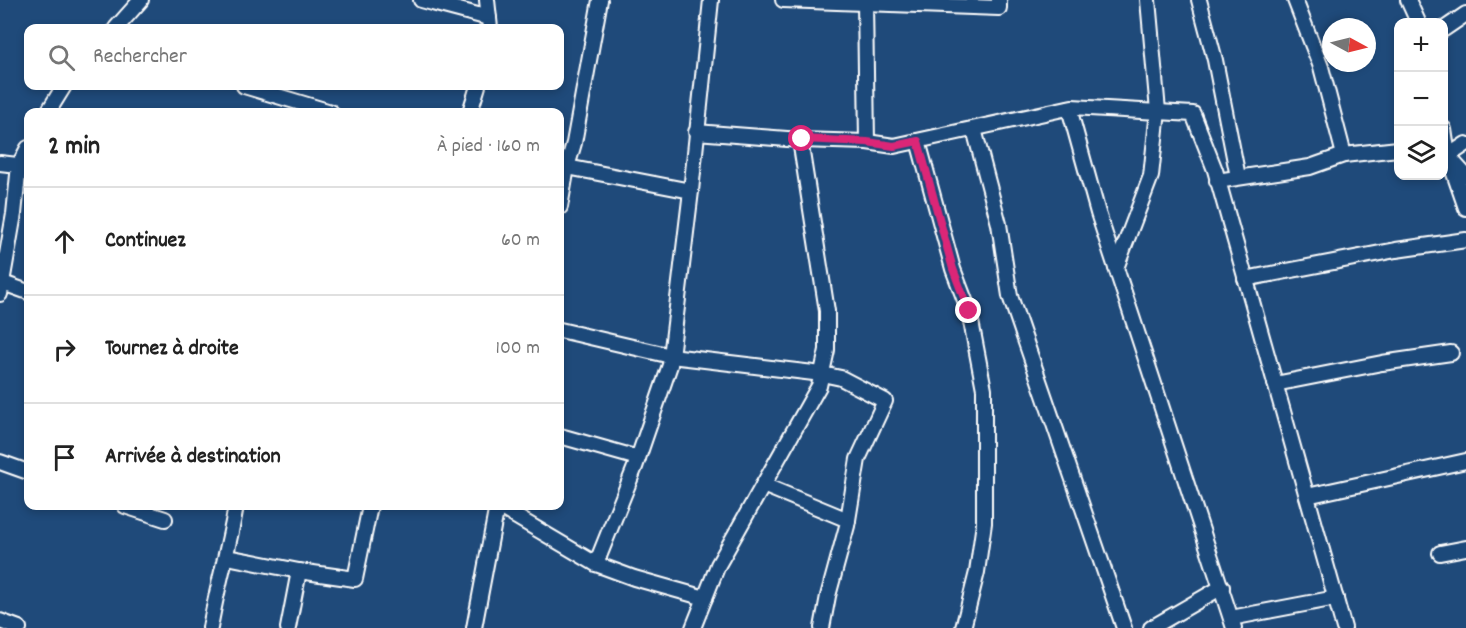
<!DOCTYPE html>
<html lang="fr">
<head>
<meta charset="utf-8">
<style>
	body { margin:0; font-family:Dekko,sans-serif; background:#f6f6f6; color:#222 }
	.controls { position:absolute; right:18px; top:18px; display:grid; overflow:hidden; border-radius:12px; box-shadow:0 3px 9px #0003 }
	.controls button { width:54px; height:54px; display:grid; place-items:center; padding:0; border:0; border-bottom:2px solid #e0e0e0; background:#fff; color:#222; font:30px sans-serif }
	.compass { position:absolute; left:1322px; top:18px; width:54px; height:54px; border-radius:50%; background:#fff; box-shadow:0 3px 9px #0003; rotate:97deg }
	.stop { position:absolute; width:18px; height:18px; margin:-14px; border:4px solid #db2777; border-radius:50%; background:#fff }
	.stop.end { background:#db2777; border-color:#fff; box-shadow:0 2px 6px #0008 }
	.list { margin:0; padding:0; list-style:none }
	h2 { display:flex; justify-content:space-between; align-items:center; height:78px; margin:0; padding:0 24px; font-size:26px }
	h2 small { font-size:20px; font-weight:400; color:#767676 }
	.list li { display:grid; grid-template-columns:39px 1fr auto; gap:18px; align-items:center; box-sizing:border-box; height:108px; padding:0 24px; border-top:2px solid #e0e0e0 }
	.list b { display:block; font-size:22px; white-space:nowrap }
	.list em { font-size:20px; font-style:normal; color:#767676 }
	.icon { flex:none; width:33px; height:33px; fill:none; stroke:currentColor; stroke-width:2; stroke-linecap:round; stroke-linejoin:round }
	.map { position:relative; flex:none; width:1466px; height:628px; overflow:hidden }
	.search { position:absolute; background:#fff; box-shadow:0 3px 9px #0003; left:24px; top:24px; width:540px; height:66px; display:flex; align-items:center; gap:15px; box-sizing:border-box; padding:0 21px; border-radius:12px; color:#767676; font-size:22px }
	.panel { position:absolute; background:#fff; box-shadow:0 3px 9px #0003; left:24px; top:108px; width:540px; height:402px; border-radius:12px }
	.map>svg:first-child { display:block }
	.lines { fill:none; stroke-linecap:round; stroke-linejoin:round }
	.minor-casing { stroke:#fff; stroke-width:18 }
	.minor { stroke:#1f4a7a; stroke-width:14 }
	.route { stroke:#db2777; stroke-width:8 }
</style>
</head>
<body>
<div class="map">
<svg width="1466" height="628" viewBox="0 0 1466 628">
	<rect width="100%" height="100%" fill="#1f4a7a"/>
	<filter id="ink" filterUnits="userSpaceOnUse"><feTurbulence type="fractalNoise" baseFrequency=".0167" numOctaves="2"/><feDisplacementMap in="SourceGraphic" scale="12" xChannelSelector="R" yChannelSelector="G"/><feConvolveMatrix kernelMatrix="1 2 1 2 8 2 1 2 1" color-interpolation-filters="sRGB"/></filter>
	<g filter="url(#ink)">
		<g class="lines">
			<defs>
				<g id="minor">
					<polyline points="421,0 489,18"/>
					<polyline points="487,0 490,28"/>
					<polyline points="783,0 999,8 999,0"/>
					<polyline points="1199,0 1215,60 1238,177"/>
					<polyline points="1295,0 1321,67 1344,155"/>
					<polyline points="1408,0 1418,22"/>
					<polyline points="865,2 867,142"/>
					<polyline points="116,28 141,0"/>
					<polyline points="1444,29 1466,14"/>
					<polyline points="244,86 331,112"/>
					<polyline points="1069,108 1098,213 1234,628"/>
					<polyline points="48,112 64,86"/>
					<polyline points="470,112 478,86"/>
					<polyline points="974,129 999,224 1010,296 1124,628"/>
					<polyline points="1444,129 1448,156 1466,208"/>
					<polyline points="800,140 867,142 894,146 1072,107 1193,114 1215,170 1344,628"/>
					<polyline points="918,141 953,269 969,311 984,389 984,523 977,572 963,628"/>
					<polyline points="1466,144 1448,156 1466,176"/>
					<polyline points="0,163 26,166"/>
					<polyline points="567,167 691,191"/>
					<polyline points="1217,181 1310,167 1344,155 1398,149"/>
					<polyline points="560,207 567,167 574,143 600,0"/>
					<polyline points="1116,268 1151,176 1158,111 1148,0"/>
					<polyline points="1245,279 1396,250 1466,240"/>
					<polyline points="3,283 28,292"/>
					<polyline points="0,294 14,214 19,165 28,148"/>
					<polyline points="560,330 671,356 822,374 841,378 885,401 858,459 847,526 828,596 822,628"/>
					<polyline points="1275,384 1382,363 1451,353"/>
					<polyline points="560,436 638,458"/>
					<polyline points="0,462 28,472"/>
					<polyline points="763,485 848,520"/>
					<polyline points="1307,496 1466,461"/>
					<polyline points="125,506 165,519"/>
					<polyline points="498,506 596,564 634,578 705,598"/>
					<polyline points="1440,553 1466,548"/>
					<polyline points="227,557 299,571 355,579 370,506"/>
					<polyline points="596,564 635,467 670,365 691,191 711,0"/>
					<polyline points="1231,618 1336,598"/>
					<polyline points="0,621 19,628"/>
					<path d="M210 628C217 587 229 547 236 506"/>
					<polyline points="288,628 299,571"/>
					<polyline points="474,628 497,506"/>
					<polyline points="693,628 718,565 819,386 827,350 827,311 800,140 696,132"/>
					<polyline points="1151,628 1222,587"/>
				</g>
			</defs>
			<!-- minor casing -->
			<use href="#minor" class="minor-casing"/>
			<!-- minor -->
			<use href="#minor" class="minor"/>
		</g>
	</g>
	<g class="lines" filter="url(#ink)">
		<!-- route -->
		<polyline class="route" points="802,139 867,142 894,146 918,141 953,269 969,311"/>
	</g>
</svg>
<div class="controls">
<button>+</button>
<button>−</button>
<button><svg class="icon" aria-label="layers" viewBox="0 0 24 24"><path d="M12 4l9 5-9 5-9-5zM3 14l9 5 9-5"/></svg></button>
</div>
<svg class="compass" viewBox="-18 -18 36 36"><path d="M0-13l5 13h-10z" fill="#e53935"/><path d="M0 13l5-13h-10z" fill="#767676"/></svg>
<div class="stop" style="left:802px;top:139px"></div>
<div class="stop end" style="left:969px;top:311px"></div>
<div class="search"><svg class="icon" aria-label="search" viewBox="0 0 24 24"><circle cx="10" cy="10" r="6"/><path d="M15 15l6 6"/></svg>Rechercher</div>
<section class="panel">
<h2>2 min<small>À pied · 160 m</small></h2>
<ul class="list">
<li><svg class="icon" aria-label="ahead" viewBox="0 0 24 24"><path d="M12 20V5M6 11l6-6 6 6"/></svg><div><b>Continuez</b></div><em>60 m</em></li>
<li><svg class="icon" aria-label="right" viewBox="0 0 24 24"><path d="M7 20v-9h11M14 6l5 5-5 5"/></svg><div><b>Tournez à droite</b></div><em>100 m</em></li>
<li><svg class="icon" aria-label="arrive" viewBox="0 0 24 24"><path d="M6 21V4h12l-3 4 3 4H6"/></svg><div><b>Arrivée à destination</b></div></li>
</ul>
</section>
</div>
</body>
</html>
